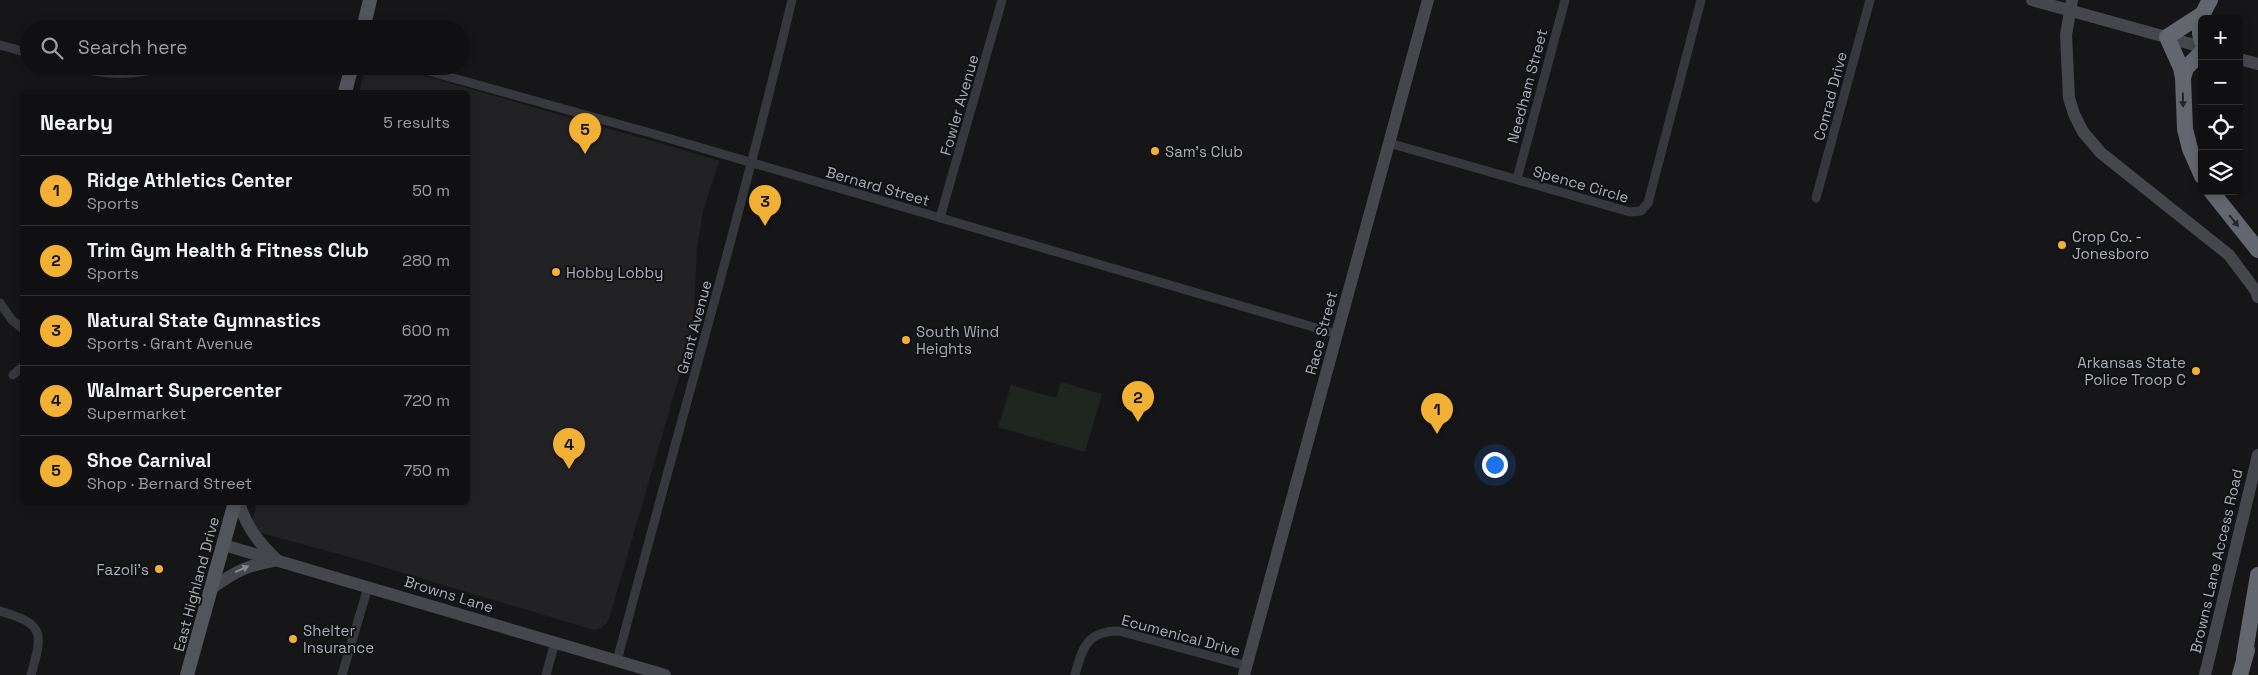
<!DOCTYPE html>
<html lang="en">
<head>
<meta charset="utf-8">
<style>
	body { margin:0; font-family:"Space Grotesk",sans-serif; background:#1e1e20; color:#f1f3f6 }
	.controls { position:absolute; right:15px; top:15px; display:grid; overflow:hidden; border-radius:8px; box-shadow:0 2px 8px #0003 }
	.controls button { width:45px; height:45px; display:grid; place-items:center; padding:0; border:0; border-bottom:1px solid #303032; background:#101012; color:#f1f3f6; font:25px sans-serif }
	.you { position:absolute; left:1494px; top:464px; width:18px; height:18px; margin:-12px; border:4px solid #fff; border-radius:50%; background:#1a73e8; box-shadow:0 0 0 8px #1a73e833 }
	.badge { display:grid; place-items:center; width:32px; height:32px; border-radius:50%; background:#f2b134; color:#111; font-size:16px; font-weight:700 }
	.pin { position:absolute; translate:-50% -41px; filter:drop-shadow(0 1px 2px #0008) }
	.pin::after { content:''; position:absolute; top:26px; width:18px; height:15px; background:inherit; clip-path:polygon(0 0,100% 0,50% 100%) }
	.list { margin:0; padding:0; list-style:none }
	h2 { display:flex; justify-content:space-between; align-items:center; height:65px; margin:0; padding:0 20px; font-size:21px }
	h2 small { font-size:16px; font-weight:400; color:#9c9d9f }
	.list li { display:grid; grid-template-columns:32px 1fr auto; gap:15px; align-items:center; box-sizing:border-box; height:70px; padding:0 20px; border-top:1px solid #303032 }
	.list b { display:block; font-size:19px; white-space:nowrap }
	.list p { margin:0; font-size:16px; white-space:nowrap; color:#9c9d9f }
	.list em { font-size:16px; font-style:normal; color:#9c9d9f }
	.icon { flex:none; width:28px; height:28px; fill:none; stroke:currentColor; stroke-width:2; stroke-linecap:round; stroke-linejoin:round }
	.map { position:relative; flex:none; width:2258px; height:675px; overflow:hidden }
	.search { position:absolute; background:#101012; box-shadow:0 2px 8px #0003; left:20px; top:20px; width:450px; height:55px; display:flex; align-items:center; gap:12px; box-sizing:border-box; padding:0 18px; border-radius:28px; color:#9c9d9f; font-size:19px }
	.panel { position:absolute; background:#101012; box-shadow:0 2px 8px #0003; left:20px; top:90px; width:450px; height:415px; border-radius:8px }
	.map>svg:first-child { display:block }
	.built { fill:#222225 }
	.green { fill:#1e261f }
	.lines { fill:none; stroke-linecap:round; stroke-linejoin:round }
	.street { stroke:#37383d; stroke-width:9 }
	.secondary { stroke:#45474d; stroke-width:12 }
	.primary { stroke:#53555c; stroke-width:14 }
	.highway { stroke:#63666e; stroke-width:16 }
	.oneway { fill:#26262a }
	.oneway2 { fill:#858993 }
	.poi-dot { fill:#f2b134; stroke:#111113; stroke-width:2 }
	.labels { text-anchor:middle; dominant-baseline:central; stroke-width:4; stroke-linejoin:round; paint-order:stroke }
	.street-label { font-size:15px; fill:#a8adb8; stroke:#111113 }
	.poi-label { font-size:15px; fill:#a8adb8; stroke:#111113; text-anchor:start }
</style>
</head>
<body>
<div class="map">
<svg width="2258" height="675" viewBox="0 0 2258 675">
	<rect width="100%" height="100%" fill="#161618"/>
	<!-- built -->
	<polygon class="built" points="366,66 390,66 673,147 719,161 703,211 697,248 694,311 686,353 611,612 607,623 601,628 594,630 353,558 250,530 257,503 468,502 468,92 359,92"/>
	<!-- green -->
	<polygon class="green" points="1061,382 1102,394 1085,452 998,427 1011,385 1056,398"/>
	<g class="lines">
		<!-- street -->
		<g class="street">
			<polyline points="0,45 29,53"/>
			<path d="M72 66C106 76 134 76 168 66"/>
			<polyline points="410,66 654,134 1337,334"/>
			<polyline points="1389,143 1630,212 1641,211 1648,203 1701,0"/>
			<polyline points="1517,179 1565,0"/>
			<polyline points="1816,198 1870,0"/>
			<polyline points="940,218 1002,0"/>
			<polyline points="0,303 12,320 22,328"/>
			<polyline points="13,375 22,367"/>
			<path d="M0 611C45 624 43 633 31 675"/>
			<path d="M617 661C675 440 739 222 792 0"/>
			<polyline points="342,675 368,587"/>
			<polyline points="546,675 555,642"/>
			<path d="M1075 675C1082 648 1087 631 1119 631L1247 666"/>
		</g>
		<!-- secondary -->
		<g class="secondary">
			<polyline points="2032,0 2202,47"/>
			<polyline points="2072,0 2066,35 2069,98 2074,114 2083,132 2101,153 2229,255 2256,291 2258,297"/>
			<polyline points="2239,59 2258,64"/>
			<path d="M239 502C246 527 259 543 277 560"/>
			<polyline points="224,545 665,675"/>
			<path d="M212 588C235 572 245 566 273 561"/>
			<polyline points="1244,675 1428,0"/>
			<polyline points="2205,675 2258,455"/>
		</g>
		<!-- primary -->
		<g class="primary">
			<polyline points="363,29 370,0"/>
			<polyline points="345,92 352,66"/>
			<polyline points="187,675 235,502"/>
		</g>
		<!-- highway -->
		<g class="highway">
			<polyline points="2201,15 2167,37 2181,68 2183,78 2185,129 2190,149 2202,176"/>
			<path d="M2202 41C2196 25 2202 14 2210 0"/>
			<polyline points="2183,78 2186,68 2202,52"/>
			<polyline points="2211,191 2258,250"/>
			<polyline points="2244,658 2258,575"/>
			<polyline points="2240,675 2247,650"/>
		</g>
	</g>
	<!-- one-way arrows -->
	<defs><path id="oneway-solid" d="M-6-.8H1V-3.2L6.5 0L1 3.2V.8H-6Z" transform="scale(1.25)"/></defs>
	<g class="oneway">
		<use href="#oneway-solid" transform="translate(2183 100) rotate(89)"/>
		<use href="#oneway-solid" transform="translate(2234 221) rotate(51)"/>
	</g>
	<use class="oneway2" href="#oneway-solid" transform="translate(242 569) rotate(-24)"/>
	<!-- markers -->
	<g class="poi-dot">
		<circle cx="1155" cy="151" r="5"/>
		<circle cx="2062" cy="245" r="5"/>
		<circle cx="556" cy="272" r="5"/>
		<circle cx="906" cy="340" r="5"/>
		<circle cx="2196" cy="371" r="5"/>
		<circle cx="159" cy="569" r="5"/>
		<circle cx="293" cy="639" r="5"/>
	</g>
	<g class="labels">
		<!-- street labels -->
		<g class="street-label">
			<text transform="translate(1527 86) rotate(-75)">Needham Street</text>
			<text transform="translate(1830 96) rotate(-75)">Conrad Drive</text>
			<text transform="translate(959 105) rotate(-74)">Fowler Avenue</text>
			<text transform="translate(1581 184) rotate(16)">Spence Circle</text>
			<text transform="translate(878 186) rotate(16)">Bernard Street</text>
			<text transform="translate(694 327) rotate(-75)">Grant Avenue</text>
			<text transform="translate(1321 333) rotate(-75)">Race Street</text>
			<text transform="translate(2216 561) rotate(-77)">Browns Lane Access Road</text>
			<text transform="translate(196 584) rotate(-75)">East Highland Drive</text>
			<text transform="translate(449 594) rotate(17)">Browns Lane</text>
			<text transform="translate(1181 635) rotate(15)">Ecumenical Drive</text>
		</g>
		<!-- poi labels -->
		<g class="poi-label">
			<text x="1165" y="151">Sam's Club</text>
			<text x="2072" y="236">Crop Co. -<tspan x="2072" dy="17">Jonesboro</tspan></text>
			<text x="566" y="272">Hobby Lobby</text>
			<text x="916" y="331">South Wind<tspan x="916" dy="17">Heights</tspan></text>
			<text x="2186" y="362" text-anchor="end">Arkansas State<tspan x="2186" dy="17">Police Troop C</tspan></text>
			<text x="149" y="569" text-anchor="end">Fazoli's</text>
			<text x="303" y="630">Shelter<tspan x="303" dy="17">Insurance</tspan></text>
		</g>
	</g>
</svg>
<div class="controls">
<button>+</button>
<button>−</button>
<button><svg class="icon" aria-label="locate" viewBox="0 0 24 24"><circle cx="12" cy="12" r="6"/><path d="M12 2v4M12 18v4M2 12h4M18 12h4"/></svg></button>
<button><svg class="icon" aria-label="layers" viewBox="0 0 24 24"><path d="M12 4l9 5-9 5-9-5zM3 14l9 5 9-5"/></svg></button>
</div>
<div class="you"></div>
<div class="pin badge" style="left:1437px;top:434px">1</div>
<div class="pin badge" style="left:1138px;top:422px">2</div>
<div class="pin badge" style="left:765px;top:226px">3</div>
<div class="pin badge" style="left:569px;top:469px">4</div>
<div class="pin badge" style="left:585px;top:154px">5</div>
<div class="search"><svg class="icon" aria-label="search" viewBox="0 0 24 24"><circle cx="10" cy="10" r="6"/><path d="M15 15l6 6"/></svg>Search here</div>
<section class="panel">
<h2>Nearby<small>5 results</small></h2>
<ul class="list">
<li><span class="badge">1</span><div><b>Ridge Athletics Center</b><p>Sports</p></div><em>50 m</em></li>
<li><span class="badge">2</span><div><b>Trim Gym Health &amp; Fitness Club</b><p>Sports</p></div><em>280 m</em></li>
<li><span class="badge">3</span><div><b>Natural State Gymnastics</b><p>Sports · Grant Avenue</p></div><em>600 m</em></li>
<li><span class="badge">4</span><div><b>Walmart Supercenter</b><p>Supermarket</p></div><em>720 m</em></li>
<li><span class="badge">5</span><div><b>Shoe Carnival</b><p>Shop · Bernard Street</p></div><em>750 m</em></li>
</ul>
</section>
</div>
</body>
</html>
